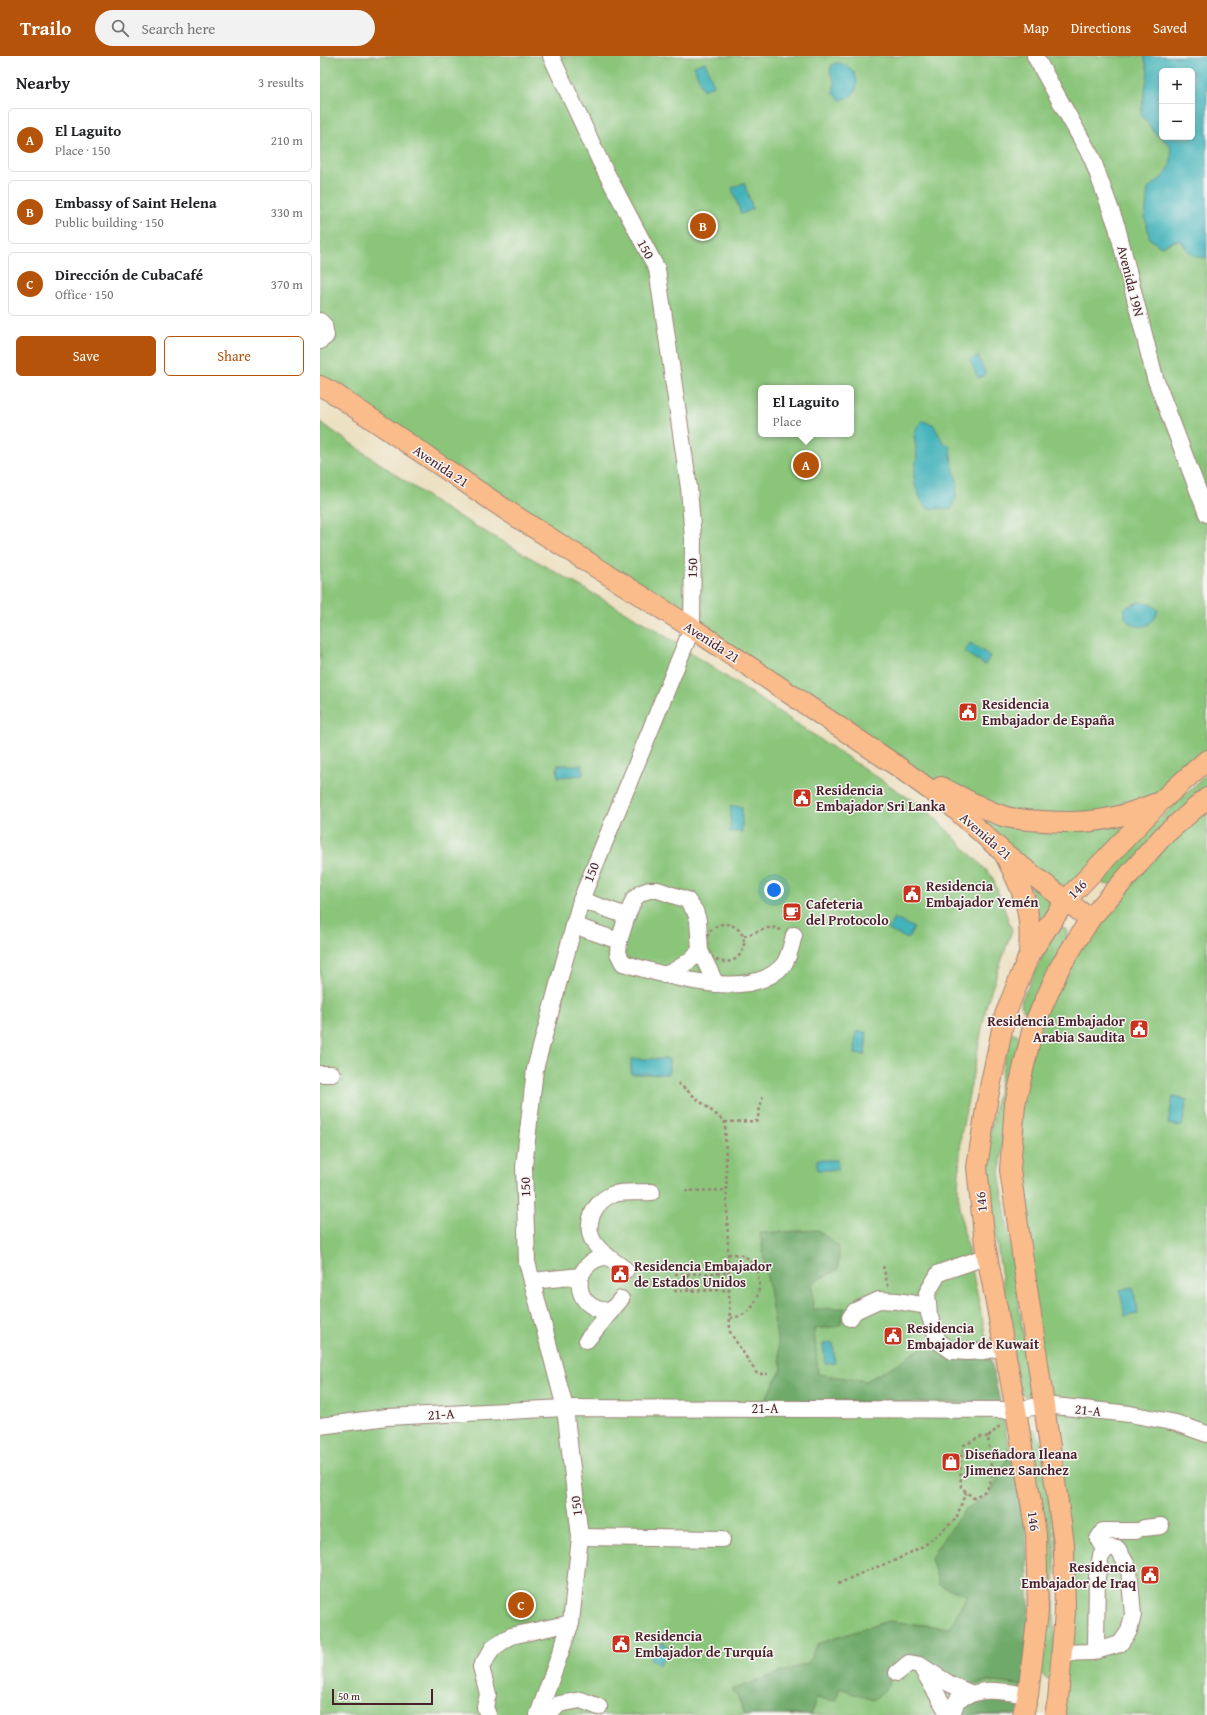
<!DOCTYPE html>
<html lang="en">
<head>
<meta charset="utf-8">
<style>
	body { margin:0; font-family:"Gentium Book Plus",serif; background:#f2f2f2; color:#202124 }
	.controls { position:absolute; right:12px; top:12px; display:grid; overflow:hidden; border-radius:6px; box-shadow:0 2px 6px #0003 }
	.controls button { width:36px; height:36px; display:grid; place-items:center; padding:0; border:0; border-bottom:1px solid #e0e0e0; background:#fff; color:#202124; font:20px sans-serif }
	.scale { position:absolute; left:12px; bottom:10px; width:101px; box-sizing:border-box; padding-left:4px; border:2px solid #4a1f2b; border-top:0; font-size:11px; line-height:14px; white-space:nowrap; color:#4a1f2b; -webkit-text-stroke:3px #f6f6f2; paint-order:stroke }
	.you { position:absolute; left:454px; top:834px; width:14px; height:14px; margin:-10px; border:3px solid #fff; border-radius:50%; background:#1a73e8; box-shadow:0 0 0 6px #1a73e833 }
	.badge { display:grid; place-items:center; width:26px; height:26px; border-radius:50%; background:#b45309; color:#fff; font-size:13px; font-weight:700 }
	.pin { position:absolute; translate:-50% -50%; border:2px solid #fff; box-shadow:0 1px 4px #0006 }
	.popup { position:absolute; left:438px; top:329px; width:96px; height:52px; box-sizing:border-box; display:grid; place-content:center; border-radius:6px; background:#fff; filter:drop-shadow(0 1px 3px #0005); font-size:13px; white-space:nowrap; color:#757577 }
	.popup b { font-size:15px; color:#202124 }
	.popup::after { content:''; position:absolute; left:50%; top:100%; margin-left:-8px; border:8px solid transparent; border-top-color:#fff }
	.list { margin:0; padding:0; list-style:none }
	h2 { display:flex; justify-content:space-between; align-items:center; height:52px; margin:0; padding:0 16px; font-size:17px }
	h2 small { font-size:13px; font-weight:400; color:#757577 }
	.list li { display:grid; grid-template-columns:26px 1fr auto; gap:12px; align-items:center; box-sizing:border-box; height:64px; margin:0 8px 8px; padding:0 8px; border:1px solid #e0e0e0; border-radius:6px }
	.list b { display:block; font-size:15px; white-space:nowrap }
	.list p { margin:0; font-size:13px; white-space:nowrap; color:#757577 }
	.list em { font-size:13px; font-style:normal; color:#757577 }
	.actions { display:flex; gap:8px; padding:12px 16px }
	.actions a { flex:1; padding:9px 0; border:1px solid #b45309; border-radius:6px; text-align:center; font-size:14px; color:#b45309 }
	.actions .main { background:#b45309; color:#fff }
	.icon { flex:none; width:22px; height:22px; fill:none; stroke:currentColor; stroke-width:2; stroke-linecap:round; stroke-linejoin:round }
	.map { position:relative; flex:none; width:887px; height:1659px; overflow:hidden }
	header { display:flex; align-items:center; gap:24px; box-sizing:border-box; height:56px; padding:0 20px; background:#b45309; color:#fff }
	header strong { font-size:19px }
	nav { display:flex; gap:22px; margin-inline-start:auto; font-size:14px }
	.search { width:280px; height:36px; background:#f2f2f2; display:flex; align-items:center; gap:10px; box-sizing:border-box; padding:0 14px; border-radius:22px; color:#757577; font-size:15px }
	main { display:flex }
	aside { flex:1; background:#fff }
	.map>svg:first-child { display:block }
	.green { fill:#8ac57a; stroke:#6a7252; fill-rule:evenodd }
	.forest { fill:#6faa6a; stroke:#5c644a }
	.water { fill:#43b3ba; stroke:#466972; fill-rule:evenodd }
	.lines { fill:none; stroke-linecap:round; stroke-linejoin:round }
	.minor-casing { stroke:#9c8077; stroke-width:18 }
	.major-casing { stroke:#9c8077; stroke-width:22 }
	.path { stroke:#9c8077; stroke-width:2.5; stroke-dasharray:3 3; stroke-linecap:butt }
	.minor { stroke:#fff; stroke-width:16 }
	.major { stroke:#fabc8b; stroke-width:20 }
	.labels { text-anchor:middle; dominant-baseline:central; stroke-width:3; stroke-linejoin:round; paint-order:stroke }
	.street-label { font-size:14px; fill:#4a1f2b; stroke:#f6f6f2 }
	.poi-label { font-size:14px; font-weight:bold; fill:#4a1f2b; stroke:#f6f6f2; text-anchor:start }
</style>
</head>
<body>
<header>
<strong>Trailo</strong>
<div class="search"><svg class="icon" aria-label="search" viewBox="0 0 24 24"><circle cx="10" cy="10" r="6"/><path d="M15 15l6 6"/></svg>Search here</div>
<nav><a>Map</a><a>Directions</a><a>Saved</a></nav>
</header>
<main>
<aside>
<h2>Nearby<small>3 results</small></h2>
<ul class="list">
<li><span class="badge">A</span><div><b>El Laguito</b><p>Place · 150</p></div><em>210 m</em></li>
<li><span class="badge">B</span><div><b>Embassy of Saint Helena</b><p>Public building · 150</p></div><em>330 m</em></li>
<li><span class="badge">C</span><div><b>Dirección de CubaCafé</b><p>Office · 150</p></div><em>370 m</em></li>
</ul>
<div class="actions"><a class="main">Save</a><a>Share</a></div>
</aside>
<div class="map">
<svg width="887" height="1659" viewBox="0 0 887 1659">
	<rect width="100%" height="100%" fill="#f6f6f2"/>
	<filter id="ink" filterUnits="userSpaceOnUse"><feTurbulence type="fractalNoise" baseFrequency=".025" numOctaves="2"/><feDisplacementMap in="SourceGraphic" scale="8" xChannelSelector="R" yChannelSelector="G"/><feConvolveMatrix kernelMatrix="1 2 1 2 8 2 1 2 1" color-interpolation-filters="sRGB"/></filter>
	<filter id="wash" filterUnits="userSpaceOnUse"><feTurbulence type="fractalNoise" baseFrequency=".012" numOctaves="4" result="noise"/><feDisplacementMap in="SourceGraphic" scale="16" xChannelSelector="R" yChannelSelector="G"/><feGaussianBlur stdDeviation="0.9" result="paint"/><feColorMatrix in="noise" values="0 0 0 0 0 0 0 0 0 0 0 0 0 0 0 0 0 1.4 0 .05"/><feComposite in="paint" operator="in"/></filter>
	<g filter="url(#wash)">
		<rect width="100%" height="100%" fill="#ede1c3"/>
		<!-- green -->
		<g class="green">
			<path d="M0 0H824L828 16 821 58 834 76 850 89C854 106 852 111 840 123L850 188 854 185H862L865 191 881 202 887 201V704L746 844 631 748 0 332ZM441 332H531V378H441Z"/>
			<polygon points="0,366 124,452 333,572 608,755 672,820 692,874 667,947 641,1079 638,1136 642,1166 706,1472 709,1552 697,1659 0,1659"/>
			<polygon points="887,718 887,734 791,829 783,828 783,822 805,796"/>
			<polygon points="887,742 887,1659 735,1659 745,1556 690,1114 695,1048 740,911"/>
			<polygon points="707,825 733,848 717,872 717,848"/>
			<polygon points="741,871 747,874 747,884 710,955 704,955 701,949 702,943 735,874"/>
			<polygon points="693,977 697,978 700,982 684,1074 680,1121 712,1337 706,1340 702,1338 698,1327 667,1123 667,1092 689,979"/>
			<polygon points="708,1373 713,1373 717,1376 722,1387 735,1497 734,1613 732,1621 726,1623 721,1617"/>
		</g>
		<!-- forest -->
		<g class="forest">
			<polygon points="498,1174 519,1191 518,1213 492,1227 493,1253 525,1252 520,1270 494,1273 498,1318 546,1325 577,1308 613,1284 630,1300 671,1304 680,1346 444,1346 462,1313 440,1177"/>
			<polygon points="690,1396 706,1472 709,1552 704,1630 668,1625 652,1629 603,1605 570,1614 569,1630 553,1644 520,1632 515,1645 496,1642 491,1658 493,1659 425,1659 417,1639 412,1634 488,1607 497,1588 568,1565 630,1572 647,1539 619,1529 611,1502 625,1480 645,1454 671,1437"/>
			<polygon points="663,1640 700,1645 697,1659 638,1659 650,1644"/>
		</g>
		<!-- water -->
		<g class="water">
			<path d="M824 0H887V201C874 204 868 196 862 185H854L841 191 830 183 825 162 828 133C845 119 855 114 850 89L834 76 821 58 828 16ZM842 15H872V81H842Z"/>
			<polygon points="385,6 394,29 383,34 374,10"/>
			<path d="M516 7C540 7 546 41 520 44L513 36 515 27C512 19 508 17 512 9Z"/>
			<polygon points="424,127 433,153 421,158 412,132"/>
			<polygon points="658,300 666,319 658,322 650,304"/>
			<polygon points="602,365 613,368 623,386 630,390 632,408 637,424 636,440 632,453 607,452 601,444 595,429 594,420 597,400 594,380 597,371"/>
			<path d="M819 546 832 549 838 554C833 572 818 576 805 562V552Z"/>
			<polygon points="650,587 670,600 665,609 644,596"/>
			<polygon points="237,709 262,709 263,719 238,721"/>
			<polygon points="411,750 422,751 422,776 410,776"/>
			<polygon points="574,862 594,872 588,883 568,874"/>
			<polygon points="536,976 547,976 545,999 535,998"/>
			<rect x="311" y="1003" width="38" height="15"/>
			<polygon points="853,1041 867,1044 862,1070 848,1068"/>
			<rect x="497" y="1104" width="20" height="10"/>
			<polygon points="813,1231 818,1258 805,1260 800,1234"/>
			<polygon points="513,1287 515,1307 505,1308 503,1288"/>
			<polygon points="343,1586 351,1593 339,1609 330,1602"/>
		</g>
	</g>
	<g filter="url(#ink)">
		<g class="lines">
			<defs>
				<g id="minor">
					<polyline points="715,0 772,102 797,171 835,322 887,458"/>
					<polyline points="0,265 4,269 6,280 0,285"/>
					<polyline points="261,844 307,860"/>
					<polyline points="253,869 299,885"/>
					<polyline points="380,895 396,928"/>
					<path d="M344 919C359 914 369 906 380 895L378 864 375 855 367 844 338 834H329L321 837 314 843 307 860 299 885 298 897 303 907C344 919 432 948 464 908 469 901 472 887 474 879"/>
					<polyline points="0,1018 12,1018"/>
					<polyline points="668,1200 619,1217 607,1237 609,1258 618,1285 632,1295 647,1296 664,1295 685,1291"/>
					<path d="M288 1201C261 1201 248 1236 273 1251 279 1254 285 1255 291 1255"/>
					<path d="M306 1214C296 1206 283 1199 275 1188 262 1170 274 1144 294 1138 305 1135 320 1137 332 1136"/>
					<polyline points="212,1225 261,1220"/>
					<polyline points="530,1262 535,1255 559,1244 577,1245 608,1250"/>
					<polyline points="267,1284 301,1243"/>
					<polyline points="0,1370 67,1361 245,1352 696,1354 725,1349 810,1358 856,1367 887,1378"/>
					<polyline points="824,1472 841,1470"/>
					<polyline points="260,1481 402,1483"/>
					<polyline points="785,1495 778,1483 783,1475 816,1475"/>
					<polyline points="742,1597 772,1596 800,1588 809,1575 813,1559 809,1513 798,1493 788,1491 781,1500 777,1520 776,1590 772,1596"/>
					<polyline points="603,1611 630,1628 650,1637"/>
					<polyline points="577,1617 589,1607 600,1609 629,1659"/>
					<polyline points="168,1659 165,1651 168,1638 161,1611 173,1592 191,1580 251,1567"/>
					<polyline points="218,1659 251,1567 260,1481 245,1352 207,1206 204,1111 215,1013 261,844 372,572 373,483 369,432 337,213 281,107 231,0"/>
					<polyline points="229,1659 239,1648 261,1644 279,1651"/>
					<path d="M632 1659 637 1644C664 1630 680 1635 708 1639"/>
				</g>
				<g id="major">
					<polyline points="0,330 12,336 189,456 372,572 577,710 631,749 684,797 770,863"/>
					<path d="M621 731C641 741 662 753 683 760 695 764 710 764 723 765 767 768 793 765 834 748"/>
					<path d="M686 801C705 839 712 854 709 899"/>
					<polyline points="703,1659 708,1639 718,1556 716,1478 696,1354 665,1188 657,1111 667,1046 685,959 709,899 746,844 841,745 887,704"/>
					<polyline points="735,1659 738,1644 745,1556 744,1488 690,1114 695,1048 713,971 740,911 770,863 843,780 887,742"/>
				</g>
			</defs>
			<!-- minor casing -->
			<use href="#minor" class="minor-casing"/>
			<!-- major casing -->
			<use href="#major" class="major-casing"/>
			<!-- path -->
			<g class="path">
				<circle cx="405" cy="887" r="19"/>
				<polyline points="424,880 451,871 461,874"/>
				<polyline points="358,1027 405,1066 410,1276 437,1318 448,1318"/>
				<polyline points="405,1066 437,1065 443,1039"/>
				<polyline points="365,1135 407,1134"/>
				<path d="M408 1198C413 1198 419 1198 424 1200 443 1210 444 1243 427 1256 422 1260 416 1261 410 1262"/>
				<polyline points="563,1210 568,1230"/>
				<polyline points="355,1218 409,1217"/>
				<polyline points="367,1218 368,1235"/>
				<polyline points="388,1218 388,1234"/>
				<polyline points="354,1235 409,1234"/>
				<polyline points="668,1381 663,1380 644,1389 640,1406 641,1431 653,1442 667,1434 672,1421 668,1381 682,1368"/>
				<polyline points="518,1528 548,1514 574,1505 605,1489 636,1463 646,1435"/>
			</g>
			<!-- minor -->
			<use href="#minor" class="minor"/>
			<!-- major -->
			<use href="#major" class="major"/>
		</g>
	</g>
	<!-- icons -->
	<defs>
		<symbol id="civic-square" viewBox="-11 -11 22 22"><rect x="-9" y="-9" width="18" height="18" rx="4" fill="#c8321e" stroke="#f6f6f2"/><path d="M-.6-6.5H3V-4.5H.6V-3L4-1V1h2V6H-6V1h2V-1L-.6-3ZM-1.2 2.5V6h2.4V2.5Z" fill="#fff"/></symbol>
		<symbol id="cafe-square" viewBox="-11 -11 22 22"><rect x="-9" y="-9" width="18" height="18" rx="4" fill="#c8321e" stroke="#f6f6f2"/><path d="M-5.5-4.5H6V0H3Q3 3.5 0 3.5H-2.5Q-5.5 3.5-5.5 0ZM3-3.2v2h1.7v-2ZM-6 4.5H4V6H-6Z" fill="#fff"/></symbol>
		<symbol id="shop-square" viewBox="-11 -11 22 22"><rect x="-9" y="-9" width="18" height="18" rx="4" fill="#c8321e" stroke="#f6f6f2"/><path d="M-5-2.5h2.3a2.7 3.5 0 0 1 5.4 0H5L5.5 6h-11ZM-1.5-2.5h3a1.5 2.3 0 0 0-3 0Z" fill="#fff"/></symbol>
	</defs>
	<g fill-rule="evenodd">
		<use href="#civic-square" x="637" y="645" width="22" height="22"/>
		<use href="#civic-square" x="471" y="731" width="22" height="22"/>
		<use href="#civic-square" x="581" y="827" width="22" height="22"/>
		<use href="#cafe-square" x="461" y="845" width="22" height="22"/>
		<use href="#civic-square" x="808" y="962" width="22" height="22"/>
		<use href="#civic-square" x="289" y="1207" width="22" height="22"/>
		<use href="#civic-square" x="562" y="1269" width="22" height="22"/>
		<use href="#shop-square" x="620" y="1395" width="22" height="22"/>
		<use href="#civic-square" x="819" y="1508" width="22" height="22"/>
		<use href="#civic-square" x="290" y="1577" width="22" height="22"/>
	</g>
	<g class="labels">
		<!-- street labels -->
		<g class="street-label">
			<text transform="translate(326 193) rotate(62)">150</text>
			<text transform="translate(811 225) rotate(76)">Avenida 19N</text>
			<text transform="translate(121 410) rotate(34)">Avenida 21</text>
			<text transform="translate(372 512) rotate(-89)">150</text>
			<text transform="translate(392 586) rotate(33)">Avenida 21</text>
			<text transform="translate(666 780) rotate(41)">Avenida 21</text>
			<text transform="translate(271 816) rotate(-69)">150</text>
			<text transform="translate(757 833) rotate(-46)">146</text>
			<text transform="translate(205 1131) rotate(-92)">150</text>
			<text transform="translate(661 1146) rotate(-96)">146</text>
			<text x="445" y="1352">21-A</text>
			<text transform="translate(768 1354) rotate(6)">21-A</text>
			<text transform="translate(121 1358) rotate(-3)">21-A</text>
			<text transform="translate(256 1450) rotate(-97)">150</text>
			<text transform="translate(714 1465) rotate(82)">146</text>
		</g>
		<!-- poi labels -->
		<g class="poi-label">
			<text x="662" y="648">Residencia<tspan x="662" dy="16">Embajador de España</tspan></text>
			<text x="496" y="734">Residencia<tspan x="496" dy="16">Embajador Sri Lanka</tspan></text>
			<text x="606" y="830">Residencia<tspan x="606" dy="16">Embajador Yemén</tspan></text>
			<text x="486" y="848">Cafeteria<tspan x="486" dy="16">del Protocolo</tspan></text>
			<text x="805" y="965" text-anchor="end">Residencia Embajador<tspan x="805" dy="16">Arabia Saudita</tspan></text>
			<text x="314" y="1210">Residencia Embajador<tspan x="314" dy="16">de Estados Unidos</tspan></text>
			<text x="587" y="1272">Residencia<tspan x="587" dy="16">Embajador de Kuwait</tspan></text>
			<text x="645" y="1398">Diseñadora Ileana<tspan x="645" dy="16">Jimenez Sanchez</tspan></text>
			<text x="816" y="1511" text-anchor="end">Residencia<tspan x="816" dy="16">Embajador de Iraq</tspan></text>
			<text x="315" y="1580">Residencia<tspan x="315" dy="16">Embajador de Turquía</tspan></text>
		</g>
	</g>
</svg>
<div class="controls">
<button>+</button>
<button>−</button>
</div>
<div class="scale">50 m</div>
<div class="you"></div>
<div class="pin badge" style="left:486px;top:409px">A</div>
<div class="popup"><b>El Laguito</b>Place</div>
<div class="pin badge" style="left:383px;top:170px">B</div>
<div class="pin badge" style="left:201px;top:1549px">C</div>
</div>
</main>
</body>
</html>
